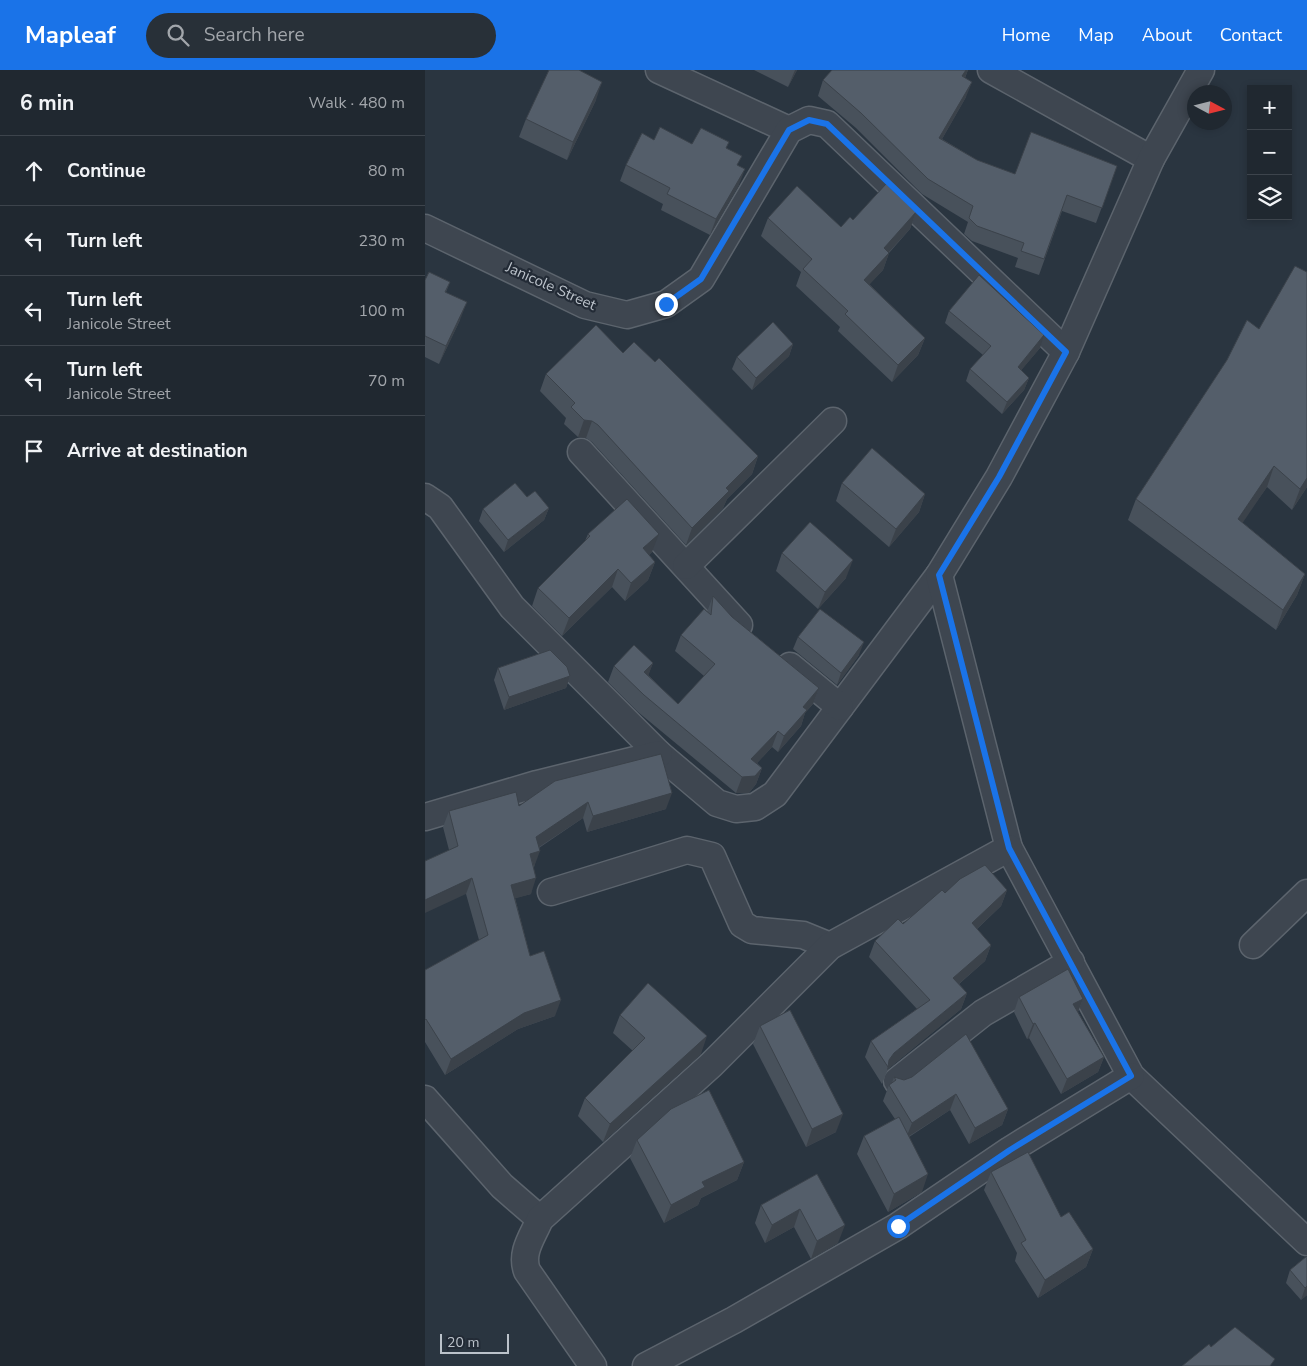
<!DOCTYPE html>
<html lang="en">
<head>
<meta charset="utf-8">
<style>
	body { margin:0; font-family:"Nunito Sans",sans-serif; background:#283038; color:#f1f3f6 }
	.controls { position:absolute; right:15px; top:15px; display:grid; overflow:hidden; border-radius:0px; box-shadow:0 2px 8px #0003 }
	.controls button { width:45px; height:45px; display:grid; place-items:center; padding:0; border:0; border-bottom:1px solid #3d444c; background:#202830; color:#f1f3f6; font:25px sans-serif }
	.compass { position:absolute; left:762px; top:15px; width:45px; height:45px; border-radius:50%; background:#202830; box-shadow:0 2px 8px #0003; rotate:97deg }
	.scale { position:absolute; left:15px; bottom:12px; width:69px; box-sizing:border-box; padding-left:5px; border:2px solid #bbc2ca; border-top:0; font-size:14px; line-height:18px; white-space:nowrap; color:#bbc2ca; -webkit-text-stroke:4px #232b36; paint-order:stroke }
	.stop { position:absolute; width:15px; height:15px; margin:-11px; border:4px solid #1a73e8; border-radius:50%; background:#fff }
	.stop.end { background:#1a73e8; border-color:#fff; box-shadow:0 1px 5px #0008 }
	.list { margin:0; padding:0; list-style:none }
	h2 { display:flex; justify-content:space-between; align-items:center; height:65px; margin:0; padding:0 20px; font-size:21px }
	h2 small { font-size:16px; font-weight:400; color:#a2a6ab }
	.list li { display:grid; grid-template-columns:32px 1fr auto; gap:15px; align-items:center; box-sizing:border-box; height:70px; padding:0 20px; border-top:1px solid #3d444c }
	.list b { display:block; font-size:19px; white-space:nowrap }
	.list p { margin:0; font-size:16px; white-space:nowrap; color:#a2a6ab }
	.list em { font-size:16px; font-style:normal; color:#a2a6ab }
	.icon { flex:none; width:28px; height:28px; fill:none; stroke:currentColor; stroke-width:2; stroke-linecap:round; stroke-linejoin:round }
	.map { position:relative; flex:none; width:882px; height:1296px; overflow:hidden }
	header { display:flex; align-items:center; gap:30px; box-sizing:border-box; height:70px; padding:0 25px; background:#1a73e8; color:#fff }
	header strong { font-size:24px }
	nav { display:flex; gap:28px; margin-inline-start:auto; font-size:18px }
	.search { width:350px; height:45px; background:#283038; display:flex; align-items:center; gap:12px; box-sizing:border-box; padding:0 18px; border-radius:28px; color:#a2a6ab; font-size:19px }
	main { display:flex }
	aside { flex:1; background:#202830 }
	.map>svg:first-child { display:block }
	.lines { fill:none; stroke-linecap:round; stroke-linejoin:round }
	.minor-casing { stroke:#5c646d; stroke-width:29 }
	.minor { stroke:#3e4650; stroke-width:26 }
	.wall { fill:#48515b }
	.shaded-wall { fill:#3b424a }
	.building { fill:#545e6a; stroke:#3b424a }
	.route { stroke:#1a73e8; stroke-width:6 }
	.labels { text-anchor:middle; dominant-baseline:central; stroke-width:4.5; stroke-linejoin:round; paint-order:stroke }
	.street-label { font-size:15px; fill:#bbc2ca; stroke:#232b36 }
</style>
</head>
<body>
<header>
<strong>Mapleaf</strong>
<div class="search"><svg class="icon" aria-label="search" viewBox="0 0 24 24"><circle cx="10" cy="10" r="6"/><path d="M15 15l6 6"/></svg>Search here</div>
<nav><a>Home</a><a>Map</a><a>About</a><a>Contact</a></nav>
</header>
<main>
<aside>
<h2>6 min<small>Walk · 480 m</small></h2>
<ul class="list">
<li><svg class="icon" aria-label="ahead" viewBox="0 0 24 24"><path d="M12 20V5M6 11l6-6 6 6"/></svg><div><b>Continue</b></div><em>80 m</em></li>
<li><svg class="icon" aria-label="left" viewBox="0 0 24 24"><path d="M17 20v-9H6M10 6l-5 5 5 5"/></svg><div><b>Turn left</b></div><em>230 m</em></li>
<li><svg class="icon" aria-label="left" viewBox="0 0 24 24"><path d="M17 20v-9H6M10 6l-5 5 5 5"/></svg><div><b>Turn left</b><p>Janicole Street</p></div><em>100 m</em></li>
<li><svg class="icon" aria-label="left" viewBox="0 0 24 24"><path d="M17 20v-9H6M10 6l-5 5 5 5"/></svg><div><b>Turn left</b><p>Janicole Street</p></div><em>70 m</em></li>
<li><svg class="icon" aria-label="arrive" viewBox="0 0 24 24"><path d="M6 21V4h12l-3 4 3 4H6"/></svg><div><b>Arrive at destination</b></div></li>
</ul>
</aside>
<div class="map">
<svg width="882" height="1296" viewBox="0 0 882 1296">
	<rect width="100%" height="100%" fill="#2a3540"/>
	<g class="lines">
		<defs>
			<g id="minor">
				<polyline points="234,0 364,60"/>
				<polyline points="566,0 726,89"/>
				<polyline points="0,158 160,235 202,245 241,234 276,209 364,60 384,50 402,54 641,282"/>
				<polyline points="156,382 314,555"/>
				<polyline points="0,427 15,437 87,537 234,684 292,733 311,739 330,737 350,724 514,505 574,407 641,282 726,89 776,0"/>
				<polyline points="261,496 408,351"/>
				<polyline points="514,505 584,778 706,1006 882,1172"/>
				<polyline points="365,596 415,637"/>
				<polyline points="0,747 112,714 234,684"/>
				<polyline points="126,822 262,780 287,786 317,854 327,860 378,865 405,876"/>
				<polyline points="828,875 882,823"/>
				<polyline points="472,1011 558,943 646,892"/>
				<polyline points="0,1029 77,1116 115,1149"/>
				<path d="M168 1296 102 1201C95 1182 108 1166 115 1149L286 995 405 876 584 778"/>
				<polyline points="221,1296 309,1250 473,1156 585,1080 706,1006"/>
			</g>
		</defs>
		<!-- minor casing -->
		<use href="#minor" class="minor-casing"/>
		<!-- minor -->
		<use href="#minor" class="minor"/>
	</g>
	<!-- wall -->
	<g class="wall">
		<polygon points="329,0 372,0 363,17"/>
		<polygon points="407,0 543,0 540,8 541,27 517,69 552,90 590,104 692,96 671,153 637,141 614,205 590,197 593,188 547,171 539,164 543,152 497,124 431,58 393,26 398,10"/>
		<polygon points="171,30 142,90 94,67 101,49"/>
		<polygon points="267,74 301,78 313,96 314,115 285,165 236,140 238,134 195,111 201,95"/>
		<polygon points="491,142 485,159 464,183 458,200 444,214 500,268 493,285 467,312 413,261 415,257 371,216 376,202 336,166 343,148 416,157 428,150"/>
		<polygon points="0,210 25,212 21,222 35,250 14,294 0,287"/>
		<polygon points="524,241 615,278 596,300 604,308 599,320 577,344 541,311 545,299 558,285 520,253"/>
		<polygon points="368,274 364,286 327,320 307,299 312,287"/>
		<polygon points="198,283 230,292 333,386 327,404 302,429 298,438 261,475 167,372 161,368 153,367 139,354 141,348 115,321 121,304"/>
		<polygon points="802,290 882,417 867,440 842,417 817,452 880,504 872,525 851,560 703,450 711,429"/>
		<polygon points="417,413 500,424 494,442 464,477 411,431"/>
		<polygon points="102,427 124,438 119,450 79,482 54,451 58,439"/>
		<polygon points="163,464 227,482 224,485 230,492 223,510 200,531 187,517 137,566 107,536 113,518 160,471"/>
		<polygon points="357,483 421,508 393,539 351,501"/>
		<polygon points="288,526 307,547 394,618 388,634 380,643 376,656 353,682 347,677 332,693 337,698 331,714 324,723 311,723 213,642 183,612 189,596 228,593 223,605 253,634 279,606 250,581 256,565 282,542"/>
		<polygon points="373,567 434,585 412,615 368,579"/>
		<polygon points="73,598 145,606 141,618 79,640 69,610"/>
		<polygon points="130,711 241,739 162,762 158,748 114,778 109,797 106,824 90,828 105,886 130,946 93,959 20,1005 0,972 0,900 54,870 41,824 24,780 18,757 24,741 94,736"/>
		<polygon points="582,820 576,836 552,859 566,875 560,891 534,914 542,923 536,939 463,999 457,1014 440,987 446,971 492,939 444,887 450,871 478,854 520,823"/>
		<polygon points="594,927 658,929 653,942 679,987 673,1002 636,1024 604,968 602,969 589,942"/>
		<polygon points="195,945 276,984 178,1072 153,1046 160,1028 208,981 188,963"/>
		<polygon points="335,956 411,1062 381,1077 328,974"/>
		<polygon points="469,1007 583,1039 577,1055 544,1074 525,1040 484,1067 497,1122 463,1142 432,1084 439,1066 470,1049 458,1031 464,1015 467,1013"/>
		<polygon points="212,1070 319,1092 312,1110 276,1128 273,1135 239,1153 205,1088"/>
		<polygon points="566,1102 636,1147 668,1179 661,1197 613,1228 590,1191 592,1183 559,1120"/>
		<polygon points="392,1104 413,1173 386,1189 369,1157 340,1173 330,1153 336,1135"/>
		<polygon points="882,1186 882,1225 876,1230 861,1213 865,1200"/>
	</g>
	<!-- shaded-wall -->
	<g class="shaded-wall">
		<polygon points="370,0 372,0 363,17"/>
		<polygon points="541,0 543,0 540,7 537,6"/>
		<polygon points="177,12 171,30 142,90 148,72"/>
		<polygon points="547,12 541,27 509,83 514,68"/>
		<polygon points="320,99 314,115 285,165 291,149"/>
		<polygon points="491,142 485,159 452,195 459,178"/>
		<polygon points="464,183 458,200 433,227 439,210"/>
		<polygon points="42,232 35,250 14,294 21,276"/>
		<polygon points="619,265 615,278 588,310 593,297"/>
		<polygon points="500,268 493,285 467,312 473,295"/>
		<polygon points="368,274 364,286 327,320 331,308"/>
		<polygon points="604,308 599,320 577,344 582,332"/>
		<polygon points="159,350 167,351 161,368 153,367"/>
		<polygon points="333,386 327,404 302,429 298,438 261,475 267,458 301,418"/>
		<polygon points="849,396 842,417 806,470 813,449"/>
		<polygon points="882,408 882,417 867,440 875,419"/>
		<polygon points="500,424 494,442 464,477 471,459"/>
		<polygon points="124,438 119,450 79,482 83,470"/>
		<polygon points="234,464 227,482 211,496 218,478"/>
		<polygon points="428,490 421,508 393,539 400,522"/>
		<polygon points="230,492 223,510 200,531 206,513"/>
		<polygon points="193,499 187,517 137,566 144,548"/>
		<polygon points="880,504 872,525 851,560 858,540"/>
		<polygon points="439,572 434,585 412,615 416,603"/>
		<polygon points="228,593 222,609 219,602"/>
		<polygon points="145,606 141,618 79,640 84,627"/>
		<polygon points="394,618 388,634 380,643 376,656 353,682 359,666 378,637"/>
		<polygon points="353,661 347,677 321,705 326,689"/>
		<polygon points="337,698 331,714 324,723 311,723 317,707"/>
		<polygon points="247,723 241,739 162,762 168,746"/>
		<polygon points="163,732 158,748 105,783 111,767"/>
		<polygon points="115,781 109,797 105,784"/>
		<polygon points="47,808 41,824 0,843 0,830"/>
		<polygon points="111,808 106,824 81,831 86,815"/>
		<polygon points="582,820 576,836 541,869 547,853"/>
		<polygon points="566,875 560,891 522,924 528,908"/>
		<polygon points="542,923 536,939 462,1000 464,990 469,983"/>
		<polygon points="658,929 652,944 648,934"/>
		<polygon points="136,930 130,946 93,959 20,1005 26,989 99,943"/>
		<polygon points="610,953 604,968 602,969 608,954"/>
		<polygon points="282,966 276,984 178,1072 185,1054"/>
		<polygon points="679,987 673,1002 636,1024 642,1009"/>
		<polygon points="531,1024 525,1040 481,1068 487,1053"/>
		<polygon points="583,1039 577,1055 544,1074 550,1058"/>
		<polygon points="418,1044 411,1062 381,1077 387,1059"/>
		<polygon points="319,1092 312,1110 276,1128 273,1135 239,1153 246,1135 277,1112"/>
		<polygon points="503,1104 497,1122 463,1142 469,1124"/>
		<polygon points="375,1139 369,1157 340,1173 347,1155"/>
		<polygon points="420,1155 413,1173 386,1189 392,1171"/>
		<polygon points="668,1179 661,1197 613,1228 620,1210"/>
		<polygon points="882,1216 882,1225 876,1230 880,1218"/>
	</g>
	<!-- building -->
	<g class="building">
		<polygon points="124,0 154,0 177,12 148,72 101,49"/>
		<polygon points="407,0 541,0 537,6 547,12 514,68 552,90 590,104 606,62 692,96 677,138 642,125 619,189 596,181 599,173 552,156 544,148 548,136 503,109 436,43 398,10"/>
		<polygon points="235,57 267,74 276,58 304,72 301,78 317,86 312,95 320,99 291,149 242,124 245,118 201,95 217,63 229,70"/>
		<polygon points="461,114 491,142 459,178 464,183 439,210 500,268 473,295 420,244 423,241 378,199 387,189 343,148 372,116 416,157 425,147 428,150"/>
		<polygon points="870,196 882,202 882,408 875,419 849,396 813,449 880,504 858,540 711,429 802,290 822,250 834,259"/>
		<polygon points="4,202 25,212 20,222 42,232 21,276 0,266 0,210"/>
		<polygon points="554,205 619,265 593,297 604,308 582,332 545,299 566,276 524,241"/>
		<polygon points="348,252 368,274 331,308 312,287"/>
		<polygon points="171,255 198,283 209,272 230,292 234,288 333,386 301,418 304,421 267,458 173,355 167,351 159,350 146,337 150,333 121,304"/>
		<polygon points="447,378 500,424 471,459 417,413"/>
		<polygon points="90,413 102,427 110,421 124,438 83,470 58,439"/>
		<polygon points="202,429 234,464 218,478 230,492 206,513 193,499 144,548 113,518 165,466 163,464"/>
		<polygon points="385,452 428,490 400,522 357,483"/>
		<polygon points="288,526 307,547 394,618 378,637 382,640 359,666 353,661 326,689 337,698 330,706 317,707 219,625 189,596 209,575 228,593 219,602 253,634 290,594 256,565 279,539 286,545"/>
		<polygon points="395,539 439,572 416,603 373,567"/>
		<polygon points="125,580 142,597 145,606 84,627 73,598"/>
		<polygon points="236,684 247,723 168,746 163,732 111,767 115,781 105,784 111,808 86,815 105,886 119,881 136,930 99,943 26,989 1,949 0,950 0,900 63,865 47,808 0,830 0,791 33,776 24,741 91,722 94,736 130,711"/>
		<polygon points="560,795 582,820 547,853 566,875 528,908 542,923 469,983 464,990 463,997 446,971 505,930 450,871 473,849 478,854 517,820 520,823 535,809"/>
		<polygon points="643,899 658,929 648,934 679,987 642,1009 610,953 608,954 594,927"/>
		<polygon points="223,913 282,966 185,1054 160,1028 220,968 195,945"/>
		<polygon points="365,940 418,1044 387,1059 335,956"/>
		<polygon points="541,964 583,1039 550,1058 531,1024 487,1053 464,1015 471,1010 469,1007 479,1010 487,1007"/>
		<polygon points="284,1020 319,1092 277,1112 280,1117 246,1135 212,1070 246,1039"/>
		<polygon points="474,1047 503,1104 469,1124 439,1066"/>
		<polygon points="603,1082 636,1147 644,1142 668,1179 620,1210 596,1173 601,1170 566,1102"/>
		<polygon points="392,1104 420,1155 392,1171 375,1139 347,1155 336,1135"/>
		<polygon points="882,1186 882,1216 880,1218 865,1200"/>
		<polygon points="810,1257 850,1289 845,1296 757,1296 784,1274 786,1277"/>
	</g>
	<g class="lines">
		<!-- route -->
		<polyline class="route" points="241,234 276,209 364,60 384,50 402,54 641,282 574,407 514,505 584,778 706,1006 585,1080 473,1156"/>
	</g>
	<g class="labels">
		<!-- street labels -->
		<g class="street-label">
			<text transform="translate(126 216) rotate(24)">Janicole Street</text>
		</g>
	</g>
</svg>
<div class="controls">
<button>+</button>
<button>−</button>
<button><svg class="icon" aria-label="layers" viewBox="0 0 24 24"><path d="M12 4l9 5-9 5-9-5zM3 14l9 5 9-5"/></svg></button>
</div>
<svg class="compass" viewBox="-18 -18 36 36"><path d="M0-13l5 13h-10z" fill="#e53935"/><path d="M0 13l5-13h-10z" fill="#a2a6ab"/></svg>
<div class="scale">20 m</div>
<div class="stop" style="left:473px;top:1156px"></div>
<div class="stop end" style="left:241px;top:234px"></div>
</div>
</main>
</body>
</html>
